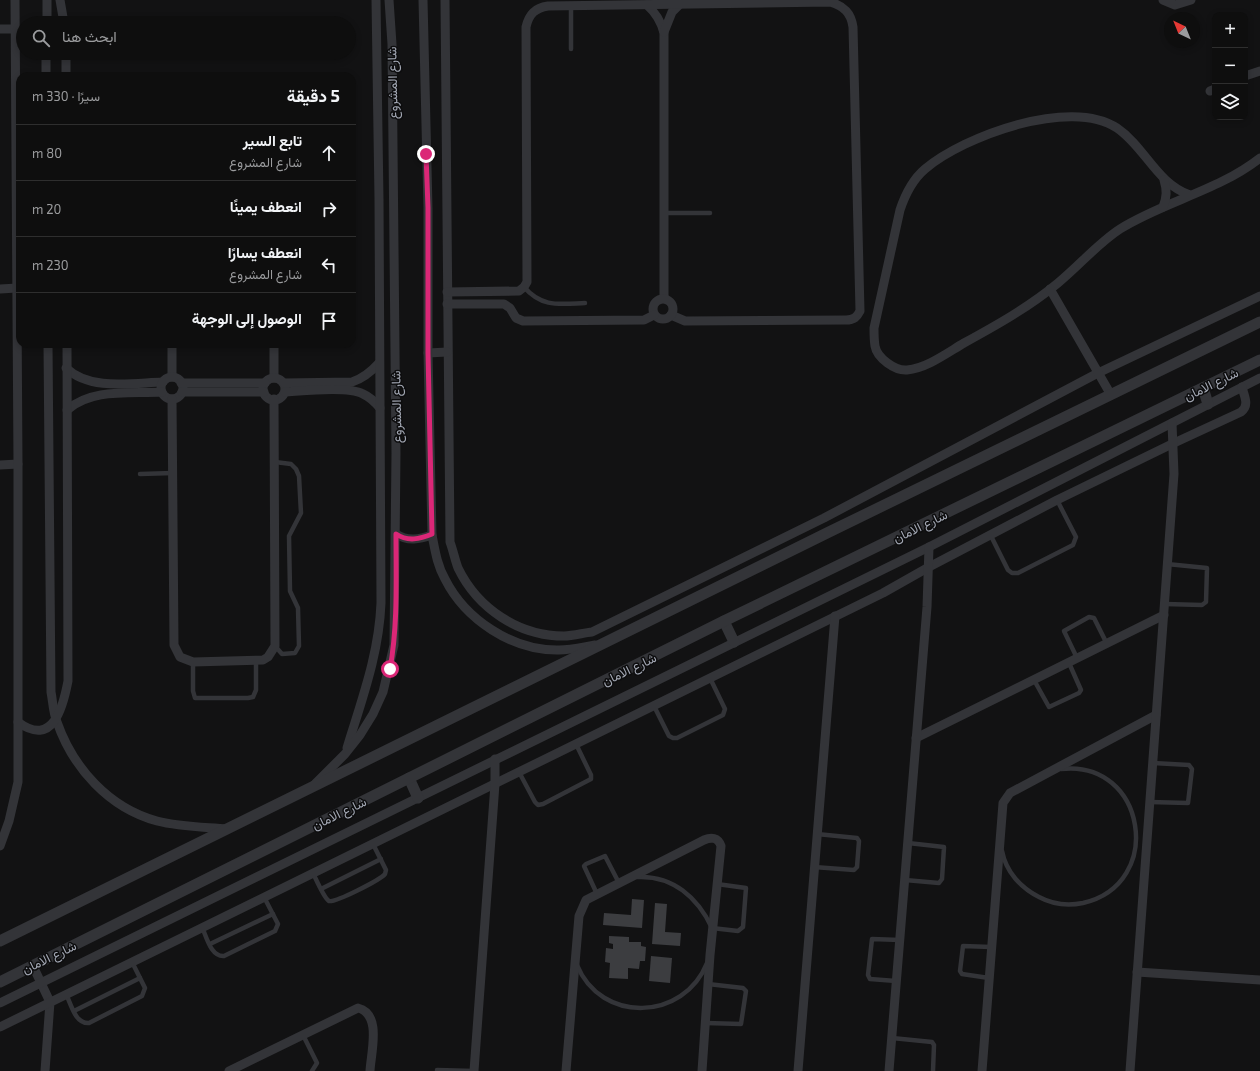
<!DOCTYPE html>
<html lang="ar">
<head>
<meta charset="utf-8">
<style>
	body { margin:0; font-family:"Exo 2",Vazirmatn,sans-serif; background:#1c1c1c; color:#f1f3f6; direction:rtl }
	.controls { position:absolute; right:12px; top:12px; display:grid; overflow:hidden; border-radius:8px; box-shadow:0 2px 6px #0003 }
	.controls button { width:36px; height:36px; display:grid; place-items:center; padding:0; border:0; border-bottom:1px solid #2e2e2e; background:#0e0e0e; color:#f1f3f6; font:20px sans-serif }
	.compass { position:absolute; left:1164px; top:12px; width:36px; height:36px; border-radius:50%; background:#0e0e0e; box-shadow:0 2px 6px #0003; rotate:317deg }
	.stop { position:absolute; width:12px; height:12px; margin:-9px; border:3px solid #db2777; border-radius:50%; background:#fff }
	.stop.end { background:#db2777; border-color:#fff; box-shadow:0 1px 4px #0008 }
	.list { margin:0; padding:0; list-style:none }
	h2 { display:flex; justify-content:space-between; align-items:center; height:52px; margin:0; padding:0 16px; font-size:17px }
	h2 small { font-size:13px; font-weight:400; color:#9b9c9e }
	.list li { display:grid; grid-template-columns:26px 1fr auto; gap:12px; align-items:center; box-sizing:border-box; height:56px; padding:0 16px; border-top:1px solid #2e2e2e }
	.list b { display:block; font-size:15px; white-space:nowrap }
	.list p { margin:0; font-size:13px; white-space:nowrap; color:#9b9c9e }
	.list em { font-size:13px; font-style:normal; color:#9b9c9e }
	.icon { flex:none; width:22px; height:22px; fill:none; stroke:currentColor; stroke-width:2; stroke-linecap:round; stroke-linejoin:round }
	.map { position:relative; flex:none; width:1260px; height:1071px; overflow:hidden; direction:ltr }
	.search { position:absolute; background:#0e0e0e; box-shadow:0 2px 6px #0003; left:16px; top:16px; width:340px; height:44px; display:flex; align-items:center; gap:10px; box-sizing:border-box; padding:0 14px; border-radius:22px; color:#9b9c9e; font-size:15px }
	.panel { position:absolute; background:#0e0e0e; box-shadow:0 2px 6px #0003; left:16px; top:72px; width:340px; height:276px; border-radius:12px; direction:rtl }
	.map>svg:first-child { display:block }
	.building { fill:#3c3d40 }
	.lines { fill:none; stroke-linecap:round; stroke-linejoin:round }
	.service { stroke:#333438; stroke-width:4.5 }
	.minor { stroke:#333438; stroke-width:9 }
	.tertiary { stroke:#333438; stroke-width:11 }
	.route { stroke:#db2777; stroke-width:5 }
	.labels { text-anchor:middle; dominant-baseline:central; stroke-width:3; stroke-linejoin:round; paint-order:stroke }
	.street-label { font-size:13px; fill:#a3a8b4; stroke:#0d0d0e }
</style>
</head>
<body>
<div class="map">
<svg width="1260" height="1071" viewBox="0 0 1260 1071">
	<rect width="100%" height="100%" fill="#121213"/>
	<!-- building -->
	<g class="building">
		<polygon points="632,899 644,900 642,928 603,925 604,913 631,915"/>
		<polygon points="655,903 667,904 665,932 681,933 680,946 652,944"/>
		<polygon points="609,936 629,937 629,942 641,942 641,946 646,947 645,961 640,961 639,969 628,968 628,979 609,978 610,963 605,962 606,948 613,949 613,944 609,943"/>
		<polygon points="651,956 672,958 670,983 649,981"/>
	</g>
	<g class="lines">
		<!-- service -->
		<g class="service">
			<polyline points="571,6 571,49"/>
			<polyline points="664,213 710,213"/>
			<path d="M524 287C542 308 560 304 585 303"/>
			<polyline points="275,462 291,464 296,469 299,476 301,513 289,536 290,591 298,608 299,646 295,653 282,654 275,646"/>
			<polyline points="140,474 173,473"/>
			<polyline points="991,536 1008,570 1012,573 1018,573 1073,545 1076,537 1057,500"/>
			<polyline points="1165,604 1202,605 1206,602 1207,568 1167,564"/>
			<polyline points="1077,658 1064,631 1089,617 1094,618 1107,644"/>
			<polyline points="193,662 193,691 195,698 248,698 253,697 256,690 256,661"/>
			<polyline points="1034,680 1049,707 1079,693 1081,690 1069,663"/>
			<polyline points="654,706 669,736 673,738 677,738 723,715 725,709 710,678"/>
			<polyline points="519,772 535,802 538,805 543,804 591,779 591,775 576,744"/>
			<polyline points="1150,802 1188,803 1192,769 1189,765 1153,763"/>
			<path d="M1002 851C1006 872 1021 888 1039 897 1052 904 1068 906 1083 903 1166 884 1146 759 1061 769"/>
			<polyline points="814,867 854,870 857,867 859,841 857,838 817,834"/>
			<path d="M313 873C316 879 324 898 329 901 335 903 380 880 385 874L386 870 373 844"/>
			<path d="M637 877C673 875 698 898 712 928L738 931 743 927 746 888 717 884"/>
			<polyline points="905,880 939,883 942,879 944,847 908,843"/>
			<polyline points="321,889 381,859"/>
			<polyline points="597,894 584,866 586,864 605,856 619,883"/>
			<path d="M202 927C207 938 211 957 224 956L275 931 278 924 264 897"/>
			<polyline points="210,944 273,914"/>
			<path d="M577 965C601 1024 684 1021 707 963"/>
			<polyline points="989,978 962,974 960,971 963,946 991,947"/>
			<polyline points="896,981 870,979 868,975 872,939 900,940"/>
			<path d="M66 994C71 1004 75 1024 89 1023L142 996 145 988 132 962"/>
			<polyline points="74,1011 140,978"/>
			<polyline points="706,1023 741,1024 746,991 743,988 708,984"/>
			<polyline points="303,1035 317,1063 312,1071"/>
			<polyline points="892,1038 932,1042 934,1045 933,1071"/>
			<polyline points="437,1070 474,1071"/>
		</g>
		<!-- minor -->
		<g class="minor">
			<polyline points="60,0 64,23"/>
			<path d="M423 0 428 208V353L432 535C435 550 437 565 445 579 465 619 512 651 559 650 571 650 583 647 595 645"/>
			<path d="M445 0 450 542C453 550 455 560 458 568 478 609 519 636 564 636 573 636 583 633 592 632L824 518 1098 373 1260 296"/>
			<polyline points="1163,0 1175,5 1191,0"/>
			<path d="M647 5C656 13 661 21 664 33V298"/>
			<polyline points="47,23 47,0"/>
			<polyline points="0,29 15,29"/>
			<polyline points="664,32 672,12 680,4"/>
			<polyline points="66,53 66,76"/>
			<polyline points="46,76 46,53"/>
			<polyline points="1245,76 1260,71"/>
			<polyline points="1210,91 1215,89"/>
			<path d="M1190 195C1157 184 1145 147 1117 128 1070 97 964 136 925 169 912 180 905 195 900 210L874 328C874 334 874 340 875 346 877 358 895 371 907 370 927 368 947 353 964 343 997 325 1029 307 1058 283 1080 265 1097 244 1120 229 1165 201 1218 191 1260 158"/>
			<path d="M1163 207C1167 197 1167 190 1164 180"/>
			<polyline points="0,289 17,288"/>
			<polyline points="1050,289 1111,395"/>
			<path d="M447 292 519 291 524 287 527 282 526 27C529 14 535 8 548 6L830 2C844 6 851 13 853 27L860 311C857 317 854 320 846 320L685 321 671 315"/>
			<circle cx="663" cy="309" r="10"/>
			<polyline points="447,304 504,304 510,308 516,318 523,321 644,320 654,315"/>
			<path d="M48 344 51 692C53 702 53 713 57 722 73 768 109 808 157 821 180 827 204 827 227 829"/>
			<polyline points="172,344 172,377"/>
			<polyline points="274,344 274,378"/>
			<polyline points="428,353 447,352"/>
			<path d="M66 368C90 391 132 383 163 382"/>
			<circle cx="172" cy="388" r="11"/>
			<circle cx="274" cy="389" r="11"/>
			<polyline points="181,383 265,383"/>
			<path d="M284 383 352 382C364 378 371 372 379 363"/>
			<polyline points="182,392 264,392"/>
			<path d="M285 392C303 391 348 386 363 394 370 397 375 402 380 408"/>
			<polyline points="172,399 174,645 180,657 193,662 263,660 268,657 275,646 274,399"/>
			<path d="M67 410C92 388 130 394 162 392"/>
			<polyline points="0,465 18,464"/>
			<path d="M396 534C408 542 420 539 432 535"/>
			<path d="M18 722C53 748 63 707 68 681L67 344"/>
			<polyline points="916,738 1164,615"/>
			<path d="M347 748C362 699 379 654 381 603L379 199 376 0"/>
			<polyline points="315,784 345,754 360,735 373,714 383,692 394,645 396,453 392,44 389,0"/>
			<polyline points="0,846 9,821 18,782 18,464 15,0"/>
			<polyline points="33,966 50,1002 45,1071"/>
			<polyline points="1137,972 1260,980"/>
			<polyline points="0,1003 929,547 1260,378"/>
			<path d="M0 1027 883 593 929 567 1057 500 1174 443 1241 412C1250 405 1244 396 1242 387"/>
			<path d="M229 1071 358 1008C382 1014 371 1052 370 1071"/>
			<polyline points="474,1071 495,784 495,759"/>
			<path d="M566 1071 579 916 586 900 704 840C711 837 718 837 721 846L710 955 702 1071"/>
			<polyline points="798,1071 835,616"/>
			<polyline points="889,1071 927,607 929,547"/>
			<polyline points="982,1071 1003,803 1010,793 1156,715"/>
			<polyline points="1130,1071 1174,474 1172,423"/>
		</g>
		<!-- tertiary -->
		<g class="tertiary">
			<polyline points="1203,388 1208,404"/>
			<polyline points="724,621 734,642"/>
			<polyline points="409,778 418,798"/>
			<polyline points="0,941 829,532 1260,322"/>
			<polyline points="0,982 724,621 1260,360"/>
		</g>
	</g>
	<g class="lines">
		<!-- route -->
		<path class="route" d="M390 669C398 625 396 579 396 534 408 542 420 539 432 534L428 353V208L426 154"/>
	</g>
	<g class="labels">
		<!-- street labels -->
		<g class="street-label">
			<text transform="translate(392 83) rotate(-91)">شارع المشروع</text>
			<text transform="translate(1211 384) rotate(-26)">شارع الامان</text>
			<text transform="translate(396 407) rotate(-91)">شارع المشروع</text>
			<text transform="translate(920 526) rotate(-26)">شارع الامان</text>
			<text transform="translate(629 669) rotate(-26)">شارع الامان</text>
			<text transform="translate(339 813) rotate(-26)">شارع الامان</text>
			<text transform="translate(49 957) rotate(-26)">شارع الامان</text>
		</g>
	</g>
</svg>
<div class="controls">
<button>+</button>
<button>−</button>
<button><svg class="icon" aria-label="layers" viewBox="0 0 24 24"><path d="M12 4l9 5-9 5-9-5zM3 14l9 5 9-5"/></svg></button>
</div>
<svg class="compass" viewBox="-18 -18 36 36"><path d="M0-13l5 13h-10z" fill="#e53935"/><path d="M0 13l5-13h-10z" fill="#9b9c9e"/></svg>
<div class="stop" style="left:390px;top:669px"></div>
<div class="stop end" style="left:426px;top:154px"></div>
<div class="search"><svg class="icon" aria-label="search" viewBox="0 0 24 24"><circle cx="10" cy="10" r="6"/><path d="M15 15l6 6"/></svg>ابحث هنا</div>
<section class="panel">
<h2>5 دقيقة<small>سيرًا · 330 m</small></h2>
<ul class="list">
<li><svg class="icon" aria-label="ahead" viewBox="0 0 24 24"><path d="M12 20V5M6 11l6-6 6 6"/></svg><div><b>تابع السير</b><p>شارع المشروع</p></div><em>80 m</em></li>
<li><svg class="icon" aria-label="right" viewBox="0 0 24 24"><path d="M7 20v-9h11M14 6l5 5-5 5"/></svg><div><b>انعطف يمينًا</b></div><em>20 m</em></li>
<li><svg class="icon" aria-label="left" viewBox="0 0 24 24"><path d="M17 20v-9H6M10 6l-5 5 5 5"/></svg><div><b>انعطف يسارًا</b><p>شارع المشروع</p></div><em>230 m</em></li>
<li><svg class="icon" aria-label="arrive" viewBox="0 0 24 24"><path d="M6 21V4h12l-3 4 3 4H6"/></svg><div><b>الوصول إلى الوجهة</b></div></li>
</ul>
</section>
</div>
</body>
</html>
